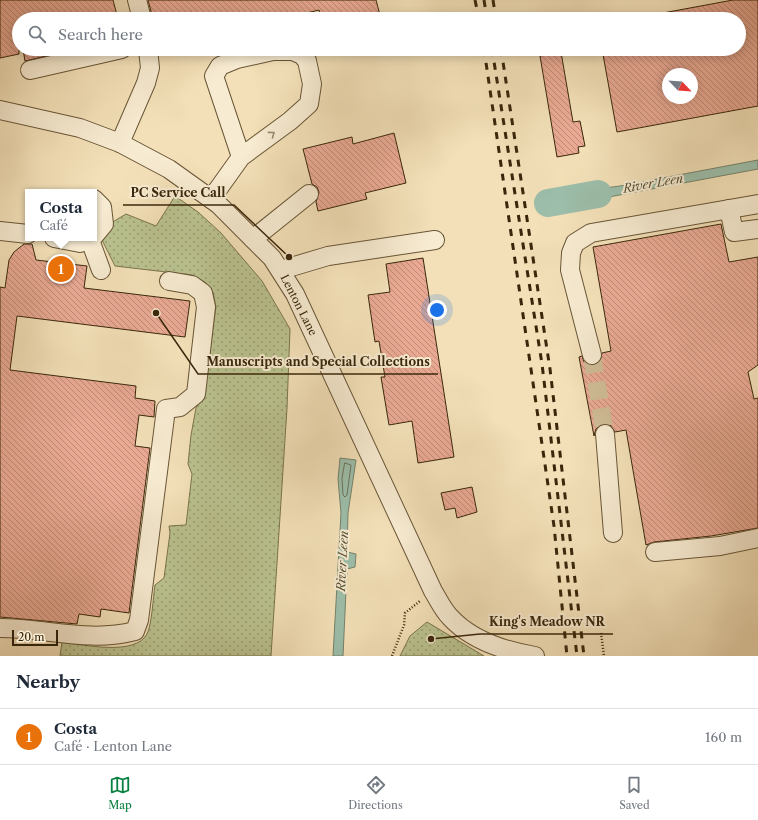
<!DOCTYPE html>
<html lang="en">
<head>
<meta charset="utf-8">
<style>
	body { margin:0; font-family:"Libre Caslon Text",serif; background:#f6f6f7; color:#1f2937 }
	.compass { position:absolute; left:662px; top:68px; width:36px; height:36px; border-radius:50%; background:#fff; box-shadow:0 2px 10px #0003; rotate:115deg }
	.scale { position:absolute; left:12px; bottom:10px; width:46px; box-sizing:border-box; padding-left:4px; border:2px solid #3a270b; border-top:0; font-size:11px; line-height:14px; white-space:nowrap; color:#3a270b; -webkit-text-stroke:3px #f7ebd1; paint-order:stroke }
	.you { position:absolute; left:437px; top:310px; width:14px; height:14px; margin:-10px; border:3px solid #fff; border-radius:50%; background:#1a73e8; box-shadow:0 0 0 6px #1a73e833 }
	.badge { display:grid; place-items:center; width:26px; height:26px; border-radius:50%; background:#0b8043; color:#fff; font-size:13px; font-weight:700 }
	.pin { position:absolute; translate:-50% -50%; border:2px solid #fff; box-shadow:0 1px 4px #0006 }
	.popup { position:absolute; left:25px; top:189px; width:72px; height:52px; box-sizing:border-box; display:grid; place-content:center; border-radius:0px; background:#fff; filter:drop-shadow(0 1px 3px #0005); font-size:13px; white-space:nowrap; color:#747a83 }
	.popup b { font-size:15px; color:#1f2937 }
	.popup::after { content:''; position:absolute; left:50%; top:100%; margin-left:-8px; border:8px solid transparent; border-top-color:#fff }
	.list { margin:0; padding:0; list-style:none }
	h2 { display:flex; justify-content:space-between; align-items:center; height:52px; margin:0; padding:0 16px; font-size:17px }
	h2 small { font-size:13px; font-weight:400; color:#747a83 }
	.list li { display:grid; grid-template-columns:26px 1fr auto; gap:12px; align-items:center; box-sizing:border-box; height:56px; padding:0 16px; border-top:1px solid #e0e1e3 }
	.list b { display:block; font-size:15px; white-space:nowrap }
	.list p { margin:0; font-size:13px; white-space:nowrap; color:#747a83 }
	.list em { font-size:13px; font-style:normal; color:#747a83 }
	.icon { flex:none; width:22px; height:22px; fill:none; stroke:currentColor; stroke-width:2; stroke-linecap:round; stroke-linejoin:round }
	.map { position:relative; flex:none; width:758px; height:656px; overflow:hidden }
	.search { position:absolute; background:#fff; box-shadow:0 2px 10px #0003; left:12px; right:12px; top:12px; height:44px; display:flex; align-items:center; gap:10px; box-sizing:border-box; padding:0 14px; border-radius:22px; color:#747a83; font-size:15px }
	.sheet { height:108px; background:#fff }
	nav { display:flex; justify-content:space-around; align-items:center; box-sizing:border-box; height:56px; border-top:1px solid #e0e1e3; background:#fff; font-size:11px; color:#747a83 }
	nav a { display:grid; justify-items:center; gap:2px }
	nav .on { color:#0b8043 }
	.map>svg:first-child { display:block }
	.grass { fill:url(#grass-dots); stroke:#7a744d }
	.water { fill:#9cbeaa; stroke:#75826a }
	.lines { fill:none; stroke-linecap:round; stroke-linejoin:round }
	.shore { stroke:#6b725a; stroke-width:1 }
	.river { stroke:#9cbeaa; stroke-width:28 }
	.building { fill:url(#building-back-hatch); stroke:#3a270b; fill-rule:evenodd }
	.minor-tunnel { stroke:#cebb95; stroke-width:18; stroke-dasharray:18 9; stroke-linecap:butt }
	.minor-casing { stroke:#685536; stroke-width:20 }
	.path { stroke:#3a270b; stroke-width:2.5; stroke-dasharray:1 2; stroke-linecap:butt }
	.minor { stroke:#f7ebd1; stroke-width:18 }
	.rail { stroke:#3a270b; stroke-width:3; stroke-dasharray:7 7; stroke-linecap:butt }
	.oneway { stroke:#98896e }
	.labels { text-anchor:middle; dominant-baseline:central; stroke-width:4; stroke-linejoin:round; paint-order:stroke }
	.street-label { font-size:11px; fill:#3a270b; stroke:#f7ebd1 }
	.water-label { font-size:12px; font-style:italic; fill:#524d33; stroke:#f7ebd1 }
	.leader { fill:none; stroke:#3a270b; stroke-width:1.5 }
	.callout-dot { fill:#3a270b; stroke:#f7ebd1; stroke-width:1.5 }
	.callout-label { font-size:12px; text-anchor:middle; font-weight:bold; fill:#3a270b; stroke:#f7ebd1; stroke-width:4; stroke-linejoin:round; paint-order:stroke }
</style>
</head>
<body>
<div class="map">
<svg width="758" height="656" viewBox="0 0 758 656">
	<defs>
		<pattern id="grass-dots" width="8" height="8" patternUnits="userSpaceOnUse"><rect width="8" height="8" fill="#bac28f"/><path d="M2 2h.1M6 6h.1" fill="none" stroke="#989e73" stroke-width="1.8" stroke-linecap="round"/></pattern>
		<pattern id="building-back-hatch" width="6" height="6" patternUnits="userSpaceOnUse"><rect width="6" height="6" fill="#e9a993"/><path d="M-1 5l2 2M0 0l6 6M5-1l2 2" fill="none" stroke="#be8a76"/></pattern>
	</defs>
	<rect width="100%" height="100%" fill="#f3e0b8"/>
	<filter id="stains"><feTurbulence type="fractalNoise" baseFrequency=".005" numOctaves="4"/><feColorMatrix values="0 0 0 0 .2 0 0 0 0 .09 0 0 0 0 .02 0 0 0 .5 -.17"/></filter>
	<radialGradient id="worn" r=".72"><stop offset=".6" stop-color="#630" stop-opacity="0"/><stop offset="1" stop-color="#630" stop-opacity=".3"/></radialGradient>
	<!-- grass -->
	<g class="grass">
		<path d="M175 196 198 212 221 233 262 281 290 329 287 408 271 656H60L62 642C85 645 135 656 147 634 152 624 153 598 155 585L164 578 170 533 169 526 186 525 192 474 188 464 191 435 196 408 204 391 216 307 213 292 205 282 192 275 115 266 102 240 106 226 126 214 156 226Z"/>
		<polygon points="427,622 484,656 400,656 410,636"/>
	</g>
	<!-- water -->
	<g class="water">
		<polygon points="758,160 758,169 614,196 562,210 560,194 620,186"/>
		<polygon points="340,458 356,460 348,513 347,552 356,554 355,567 347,569 343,656 333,656 341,513 338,479"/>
	</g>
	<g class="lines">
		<!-- shore -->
		<g class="shore">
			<polygon points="581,194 594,194 596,196 582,202 566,204 565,198"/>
			<polygon points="345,463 351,465 347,495 345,497 343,495 342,479"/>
		</g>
		<!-- river -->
		<polyline class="river" points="548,203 598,194"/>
	</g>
	<!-- building -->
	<g class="building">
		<polygon points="0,0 113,0 118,19 19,19 19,54 0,58"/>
		<polygon points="148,0 376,0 381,19 321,19 319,10 283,19 153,19"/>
		<path d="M733 0H758V106L617 132 602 49H739V19H663V13ZM668 74H692V98H668Z"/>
		<polygon points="23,49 63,49 63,52 25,61"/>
		<polygon points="561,52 573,122 580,121 585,146 578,147 579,153 557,157 540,56"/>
		<polygon points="394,133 406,183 365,193 367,199 318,211 316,202 319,192 317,187 312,184 303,149 352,137 353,144"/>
		<polygon points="721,224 729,262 758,257 758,365 748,372 754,399 758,398 758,528 711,536 654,542 646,545 626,430 615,432 610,425 604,424 596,429 594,436 579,357 582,356 584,362 589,365 594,365 600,362 602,353 611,351 593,247"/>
		<polygon points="24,244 32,244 36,260 87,266 84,288 190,301 185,337 17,316 10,370 136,386 135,398 155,401 154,417 139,415 135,446 150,448 129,613 101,609 100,617 79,614 77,624 0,617 0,287 5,288 9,260 14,252"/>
		<polygon points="423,258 454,457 418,463 412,421 389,425 381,377 385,377 379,341 375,342 368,295 390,292 386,264"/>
		<polygon points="472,487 477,512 457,518 455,508 445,510 441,493"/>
	</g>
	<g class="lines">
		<!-- minor-tunnel -->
		<polyline class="minor-tunnel" points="592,355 605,434"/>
		<defs>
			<g id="minor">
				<polyline points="137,0 142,19"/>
				<polyline points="30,70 122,49"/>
				<path d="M0 110 80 128 120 143 169 169 218 204 272 258 295 294 433 591C438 599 443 610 450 617 471 640 505 651 535 656"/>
				<polyline points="120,143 146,83 150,68 148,49"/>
				<polyline points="94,199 102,207 104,224 94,236"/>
				<polyline points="211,199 241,157 290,121 309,104 312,84 307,61 302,55 293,51 273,51 237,59 220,66 214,76 241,157"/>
				<polyline points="729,209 734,232 758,229"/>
				<polyline points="0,231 28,234"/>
				<polyline points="54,238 80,243 92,238"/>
				<polyline points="253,239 309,194"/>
				<polyline points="90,240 101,270"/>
				<polyline points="281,270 328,256 435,240"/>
				<polyline points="592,355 570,270 571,253 575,243 591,233 758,204"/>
				<polyline points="605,434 613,533"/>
				<polyline points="655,552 720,546 758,538"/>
				<path d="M0 628C46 628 89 643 135 631L139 620 166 409 180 407 196 394 206 307 203 293 192 285 169 281"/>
			</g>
		</defs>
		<!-- minor casing -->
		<use href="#minor" class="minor-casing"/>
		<!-- path -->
		<g class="path">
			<polyline points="601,633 604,656"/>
			<polyline points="392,656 404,625 405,613 420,601"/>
		</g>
		<!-- minor -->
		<use href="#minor" class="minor"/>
		<!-- rail -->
		<g class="rail">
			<polyline points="475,0 479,19"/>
			<polyline points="484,0 487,19"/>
			<polyline points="493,0 496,19"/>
			<polyline points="484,49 554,526 567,656"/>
			<polyline points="492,49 542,364 577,656"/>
			<polyline points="501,49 550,369 584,656"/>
		</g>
	</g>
	<!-- one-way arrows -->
	<defs><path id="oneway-chevron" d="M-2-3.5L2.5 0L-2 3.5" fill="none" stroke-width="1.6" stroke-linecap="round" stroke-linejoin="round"/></defs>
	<use class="oneway" href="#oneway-chevron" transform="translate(272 134) rotate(-36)"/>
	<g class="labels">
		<!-- street labels -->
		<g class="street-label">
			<text transform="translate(299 305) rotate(63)">Lenton Lane</text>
		</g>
		<!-- water labels -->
		<g class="water-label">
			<text transform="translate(653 183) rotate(-10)">River Leen</text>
			<text transform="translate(342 561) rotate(-87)">River Leen</text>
		</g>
	</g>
	<!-- callouts -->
	<path class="leader" d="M289 257L234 205H123M156 313L198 374H438M431 639L480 634H613"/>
	<g class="callout-dot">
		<circle cx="289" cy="257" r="4"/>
		<circle cx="156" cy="313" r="4"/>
		<circle cx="431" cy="639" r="4"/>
	</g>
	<g class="callout-label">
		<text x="178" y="197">PC Service Call</text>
		<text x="318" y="366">Manuscripts and Special Collections</text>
		<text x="547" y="626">King's Meadow NR</text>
	</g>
	<rect width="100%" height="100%" filter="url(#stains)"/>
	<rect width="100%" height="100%" fill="url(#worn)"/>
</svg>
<svg class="compass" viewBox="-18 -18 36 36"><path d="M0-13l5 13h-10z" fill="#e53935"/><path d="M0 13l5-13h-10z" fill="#747a83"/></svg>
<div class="scale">20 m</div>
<div class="you"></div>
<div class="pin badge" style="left:61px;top:269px;background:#e8710a">1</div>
<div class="popup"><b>Costa</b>Café</div>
<div class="search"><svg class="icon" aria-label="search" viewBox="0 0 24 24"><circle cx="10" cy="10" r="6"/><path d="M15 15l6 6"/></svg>Search here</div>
</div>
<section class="sheet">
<h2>Nearby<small></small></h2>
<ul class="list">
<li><span class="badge" style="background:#e8710a">1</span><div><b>Costa</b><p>Café · Lenton Lane</p></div><em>160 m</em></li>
</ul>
</section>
<nav>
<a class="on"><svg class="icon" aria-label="map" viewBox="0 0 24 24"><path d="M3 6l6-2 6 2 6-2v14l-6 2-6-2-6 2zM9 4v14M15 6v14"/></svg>Map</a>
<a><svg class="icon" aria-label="directions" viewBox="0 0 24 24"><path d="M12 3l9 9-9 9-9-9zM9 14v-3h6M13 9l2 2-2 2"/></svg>Directions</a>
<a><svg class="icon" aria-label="saved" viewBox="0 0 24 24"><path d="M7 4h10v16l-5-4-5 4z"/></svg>Saved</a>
</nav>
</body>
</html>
